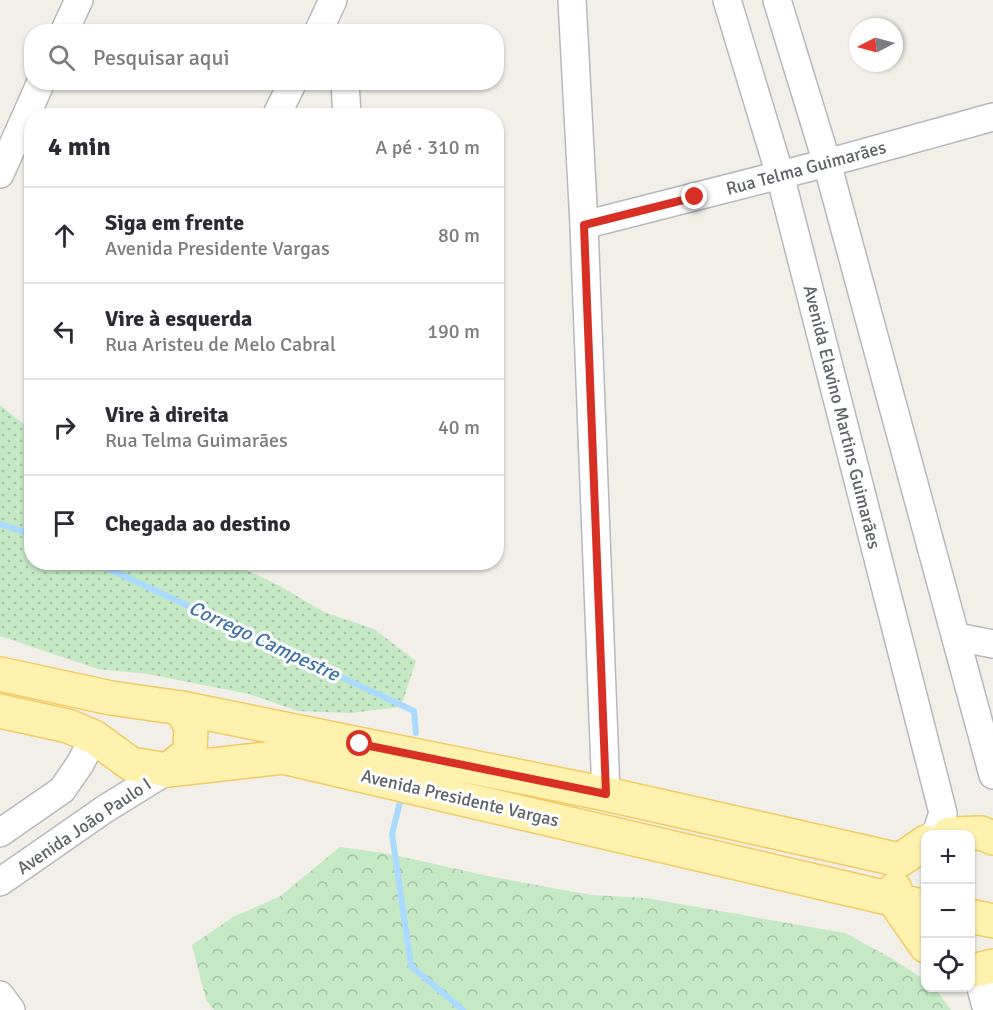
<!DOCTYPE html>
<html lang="pt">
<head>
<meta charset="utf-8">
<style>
	body { margin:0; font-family:Signika,sans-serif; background:#f2f2f3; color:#2b2b33 }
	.controls { position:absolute; right:18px; bottom:18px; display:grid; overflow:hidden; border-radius:12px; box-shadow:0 2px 4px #0004 }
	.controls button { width:54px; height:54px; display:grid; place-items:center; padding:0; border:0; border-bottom:2px solid #e1e1e2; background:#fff; color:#2b2b33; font:30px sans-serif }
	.compass { position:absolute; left:849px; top:18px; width:54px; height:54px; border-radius:50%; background:#fff; box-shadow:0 2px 4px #0004; rotate:264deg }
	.stop { position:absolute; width:18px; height:18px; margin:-14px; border:4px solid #d93025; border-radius:50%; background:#fff }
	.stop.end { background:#d93025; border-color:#fff; box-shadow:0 2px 6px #0008 }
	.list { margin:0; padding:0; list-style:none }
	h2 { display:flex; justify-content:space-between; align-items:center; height:78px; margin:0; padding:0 24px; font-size:26px }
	h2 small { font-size:20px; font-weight:400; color:#7c7c81 }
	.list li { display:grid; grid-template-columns:39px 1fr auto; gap:18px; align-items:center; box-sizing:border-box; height:96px; padding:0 24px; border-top:2px solid #e1e1e2 }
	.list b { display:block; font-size:22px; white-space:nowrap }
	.list p { margin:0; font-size:20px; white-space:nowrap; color:#7c7c81 }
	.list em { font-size:20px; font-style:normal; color:#7c7c81 }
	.icon { flex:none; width:33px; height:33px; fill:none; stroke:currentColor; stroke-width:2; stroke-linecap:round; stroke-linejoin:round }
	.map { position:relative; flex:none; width:993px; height:1010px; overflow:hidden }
	.search { position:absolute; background:#fff; box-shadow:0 2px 4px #0004; left:24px; top:24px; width:480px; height:66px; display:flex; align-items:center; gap:15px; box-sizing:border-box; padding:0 21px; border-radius:24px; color:#7c7c81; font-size:22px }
	.panel { position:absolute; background:#fff; box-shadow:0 2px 4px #0004; left:24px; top:108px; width:480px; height:462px; border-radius:24px }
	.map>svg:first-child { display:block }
	.green { fill:url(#green-dots) }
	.forest { fill:url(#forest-crowns) }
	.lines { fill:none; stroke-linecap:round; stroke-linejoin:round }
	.stream { stroke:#aadaff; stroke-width:6 }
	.minor-casing { stroke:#b5b8bc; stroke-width:30 }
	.major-casing { stroke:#f2c960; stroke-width:36 }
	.minor { stroke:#fff; stroke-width:27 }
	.major { stroke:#fff2af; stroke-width:33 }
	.route { stroke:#d93025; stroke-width:8 }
	.labels { text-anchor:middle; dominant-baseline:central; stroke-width:6; stroke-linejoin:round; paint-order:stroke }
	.street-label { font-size:18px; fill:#5f6368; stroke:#fff }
	.water-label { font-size:20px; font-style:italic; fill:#4174aa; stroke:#fff }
</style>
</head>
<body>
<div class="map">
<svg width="993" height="1010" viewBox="0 0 993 1010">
	<defs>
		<pattern id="green-dots" width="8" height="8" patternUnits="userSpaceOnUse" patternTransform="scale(1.5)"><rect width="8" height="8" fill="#c5e8c5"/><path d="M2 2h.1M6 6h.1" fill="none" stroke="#a3c0a4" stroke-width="1.8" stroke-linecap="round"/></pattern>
		<pattern id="forest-crowns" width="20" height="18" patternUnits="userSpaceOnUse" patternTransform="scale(1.5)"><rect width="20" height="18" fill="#c5e8c5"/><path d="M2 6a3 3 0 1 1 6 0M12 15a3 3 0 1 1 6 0" fill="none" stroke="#a3c0a4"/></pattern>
	</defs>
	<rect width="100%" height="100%" fill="#f1efe8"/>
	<!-- green -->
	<polygon class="green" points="0,405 31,430 32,562 232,563 280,586 324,612 374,629 416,661 401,707 350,713 298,711 249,694 148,674 98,669 0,636"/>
	<!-- forest -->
	<polygon class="forest" points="340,847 390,854 488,876 591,895 646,898 845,933 891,958 925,980 926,988 935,988 951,1010 214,1010 206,1000 192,945 233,917 279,897"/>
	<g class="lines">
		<!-- stream -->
		<g class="stream">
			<polyline points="0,524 32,534"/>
			<polyline points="94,562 414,711 416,733"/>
			<polyline points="400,802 392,834 411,966 463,1010"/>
		</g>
		<defs>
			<g id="minor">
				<polyline points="572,0 584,225 606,794"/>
				<polyline points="727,0 780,175 943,813 937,831 934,834"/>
				<polyline points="777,0 827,163 993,775"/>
				<polyline points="64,32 79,0"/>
				<polyline points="318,32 333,0"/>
				<polyline points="345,82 347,116"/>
				<polyline points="276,116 293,82"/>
				<polyline points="0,174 41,82"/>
				<polyline points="584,225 827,163 993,117"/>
				<polyline points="957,637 993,644"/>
				<polyline points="0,833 62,790 80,764 94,737"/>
				<polyline points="0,882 105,809 168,770"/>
				<polyline points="976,970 987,1010"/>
				<polyline points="0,995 11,1010"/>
			</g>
			<g id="major">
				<polyline points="0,674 111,698 181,708 606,794 900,860 926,842"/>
				<polyline points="0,711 68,726 94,737 131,764 168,770 283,757 926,907"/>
				<polyline points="168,770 190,752 191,727 181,708"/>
				<polyline points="949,834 981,833 993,838"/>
				<polyline points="895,889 894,900 926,946"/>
				<polyline points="970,916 993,921"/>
				<polyline points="970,969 976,970 993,966"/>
			</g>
		</defs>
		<!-- minor casing -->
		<use href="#minor" class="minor-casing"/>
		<!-- major casing -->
		<use href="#major" class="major-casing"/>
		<!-- minor -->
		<use href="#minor" class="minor"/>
		<!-- major -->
		<use href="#major" class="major"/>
	</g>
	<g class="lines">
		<!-- route -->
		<polyline class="route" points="360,744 606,794 584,225 695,197"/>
	</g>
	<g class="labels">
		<!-- street labels -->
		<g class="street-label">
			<text transform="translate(806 168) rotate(-15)">Rua Telma Guimarães</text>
			<text transform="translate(842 417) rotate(76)">Avenida Elavino Martins Guimarães</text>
			<text transform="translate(460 798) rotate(13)">Avenida Presidente Vargas</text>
			<text transform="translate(84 826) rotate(-34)">Avenida João Paulo I</text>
		</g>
		<!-- water labels -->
		<g class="water-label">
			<text transform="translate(264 641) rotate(25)">Corrego Campestre</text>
		</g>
	</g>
</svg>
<div class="controls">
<button>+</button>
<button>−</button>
<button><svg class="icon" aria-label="locate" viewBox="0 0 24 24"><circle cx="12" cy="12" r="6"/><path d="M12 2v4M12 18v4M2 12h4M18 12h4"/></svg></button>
</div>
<svg class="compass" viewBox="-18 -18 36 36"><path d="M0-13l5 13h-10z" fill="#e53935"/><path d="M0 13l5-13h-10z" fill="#7c7c81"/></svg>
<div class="stop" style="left:360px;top:744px"></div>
<div class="stop end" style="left:695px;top:197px"></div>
<div class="search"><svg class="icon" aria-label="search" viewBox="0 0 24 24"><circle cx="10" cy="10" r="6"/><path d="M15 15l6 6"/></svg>Pesquisar aqui</div>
<section class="panel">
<h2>4 min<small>A pé · 310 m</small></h2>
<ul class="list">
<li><svg class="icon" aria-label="ahead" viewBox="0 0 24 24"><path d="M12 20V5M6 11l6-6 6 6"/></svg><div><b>Siga em frente</b><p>Avenida Presidente Vargas</p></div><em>80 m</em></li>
<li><svg class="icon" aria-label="left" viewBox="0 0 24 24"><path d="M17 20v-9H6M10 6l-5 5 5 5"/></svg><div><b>Vire à esquerda</b><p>Rua Aristeu de Melo Cabral</p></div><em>190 m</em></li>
<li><svg class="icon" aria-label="right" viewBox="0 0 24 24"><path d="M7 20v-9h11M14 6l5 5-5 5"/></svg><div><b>Vire à direita</b><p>Rua Telma Guimarães</p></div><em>40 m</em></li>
<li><svg class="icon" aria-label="arrive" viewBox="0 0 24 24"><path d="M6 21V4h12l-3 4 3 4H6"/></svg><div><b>Chegada ao destino</b></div></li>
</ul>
</section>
</div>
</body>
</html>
